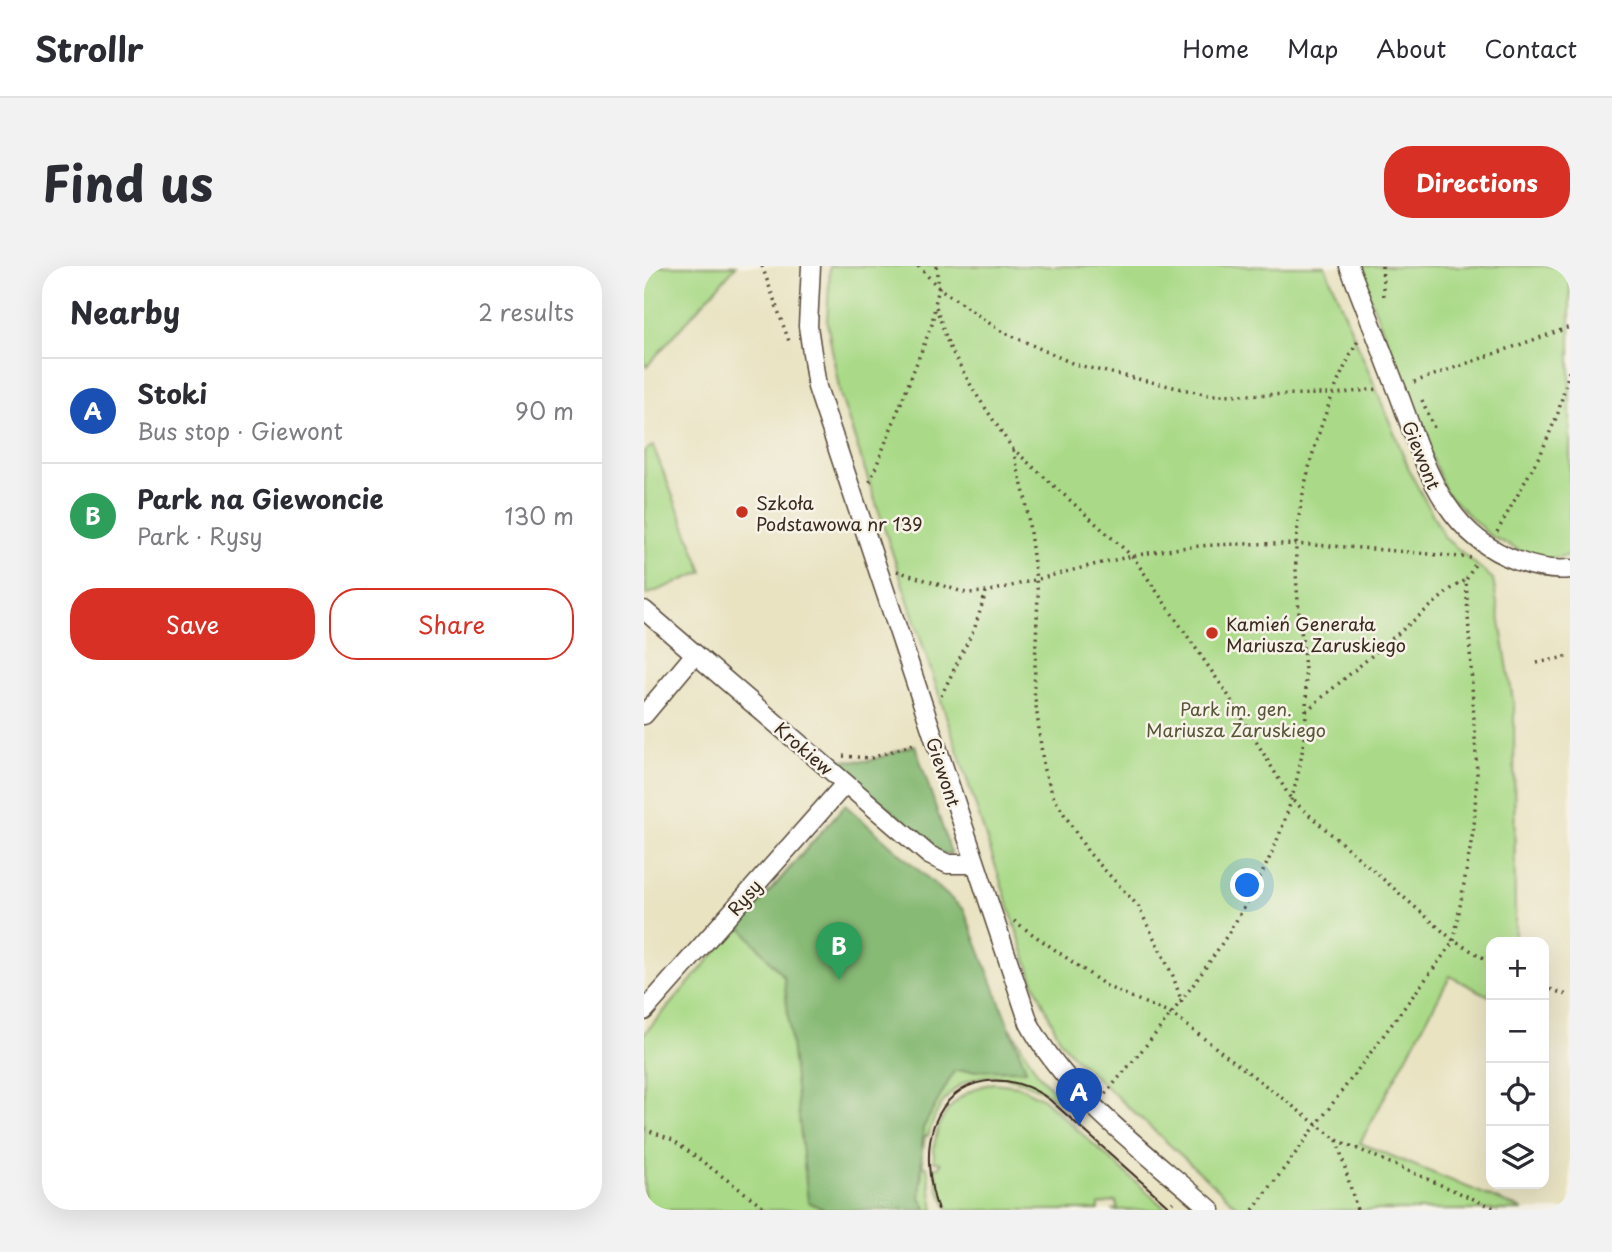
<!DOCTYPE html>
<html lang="en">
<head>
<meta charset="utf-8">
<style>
	body { margin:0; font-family:"Playpen Sans",sans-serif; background:#f2f2f3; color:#2b2b33 }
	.controls { position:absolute; right:21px; bottom:21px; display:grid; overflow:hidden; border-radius:14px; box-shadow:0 7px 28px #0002 }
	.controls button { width:63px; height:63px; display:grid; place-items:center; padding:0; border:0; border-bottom:2px solid #e1e1e2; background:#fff; color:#2b2b33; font:35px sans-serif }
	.you { position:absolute; left:604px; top:620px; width:24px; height:24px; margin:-18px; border:5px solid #fff; border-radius:50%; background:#1a73e8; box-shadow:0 0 0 10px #1a73e833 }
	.badge { display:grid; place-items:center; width:46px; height:46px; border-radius:50%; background:#d93025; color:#fff; font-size:23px; font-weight:700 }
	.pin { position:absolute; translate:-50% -58px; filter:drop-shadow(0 2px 4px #0008) }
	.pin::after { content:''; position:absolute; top:37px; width:24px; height:21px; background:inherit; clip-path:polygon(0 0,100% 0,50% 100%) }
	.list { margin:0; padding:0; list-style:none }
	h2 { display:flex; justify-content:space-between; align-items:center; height:91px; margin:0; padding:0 28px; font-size:30px }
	h2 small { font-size:23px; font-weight:400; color:#7c7c81 }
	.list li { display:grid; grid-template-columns:46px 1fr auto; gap:21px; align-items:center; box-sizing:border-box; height:105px; padding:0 28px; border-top:2px solid #e1e1e2 }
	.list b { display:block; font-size:26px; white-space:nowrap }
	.list p { margin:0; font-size:23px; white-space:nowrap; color:#7c7c81 }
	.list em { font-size:23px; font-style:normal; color:#7c7c81 }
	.actions { display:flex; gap:14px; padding:21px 28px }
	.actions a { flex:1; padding:16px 0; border:2px solid #d93025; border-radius:28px; text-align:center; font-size:24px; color:#d93025 }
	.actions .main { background:#d93025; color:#fff }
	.icon { flex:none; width:38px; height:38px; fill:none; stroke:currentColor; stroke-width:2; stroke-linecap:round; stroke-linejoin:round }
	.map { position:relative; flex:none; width:926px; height:944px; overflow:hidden; border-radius:28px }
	header { display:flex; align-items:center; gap:42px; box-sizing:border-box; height:98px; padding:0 35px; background:#fff; border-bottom:2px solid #e1e1e2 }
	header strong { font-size:33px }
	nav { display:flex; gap:38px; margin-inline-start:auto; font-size:24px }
	.intro { display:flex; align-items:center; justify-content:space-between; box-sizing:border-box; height:168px; padding:0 42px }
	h1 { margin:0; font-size:49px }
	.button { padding:18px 32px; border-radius:28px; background:#d93025; color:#fff; font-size:24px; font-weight:700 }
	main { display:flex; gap:42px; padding:0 42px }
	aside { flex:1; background:#fff; border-radius:28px; box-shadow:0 7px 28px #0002 }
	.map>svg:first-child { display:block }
	.green { fill:#aada88; stroke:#728253; stroke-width:2 }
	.forest { fill:#87ba74; stroke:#617249; stroke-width:2 }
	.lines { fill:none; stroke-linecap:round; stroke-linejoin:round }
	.minor-casing { stroke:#554637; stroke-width:21 }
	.path { stroke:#554637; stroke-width:3.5; stroke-dasharray:2 5; stroke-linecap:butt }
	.minor { stroke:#fff; stroke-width:18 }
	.tram { stroke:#3b2a1e; stroke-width:2 }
	.poi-dot { fill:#c8321e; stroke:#f7f3e8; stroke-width:2.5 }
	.labels { text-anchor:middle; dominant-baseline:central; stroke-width:5; stroke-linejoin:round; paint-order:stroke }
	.street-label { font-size:18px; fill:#3b2a1e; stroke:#f7f3e8 }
	.poi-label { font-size:18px; fill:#3b2a1e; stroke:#f7f3e8; text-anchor:start }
	.park-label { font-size:18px; fill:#575638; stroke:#f7f3e8 }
</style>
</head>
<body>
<header>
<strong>Strollr</strong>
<nav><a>Home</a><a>Map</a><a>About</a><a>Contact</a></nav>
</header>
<div class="intro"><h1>Find us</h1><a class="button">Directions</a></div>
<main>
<aside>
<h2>Nearby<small>2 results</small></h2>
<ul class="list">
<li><span class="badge" style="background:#1a4fb4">A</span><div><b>Stoki</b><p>Bus stop · Giewont</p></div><em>90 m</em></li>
<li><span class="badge" style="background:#2e9e5b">B</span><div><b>Park na Giewoncie</b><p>Park · Rysy</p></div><em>130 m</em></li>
</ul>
<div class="actions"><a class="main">Save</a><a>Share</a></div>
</aside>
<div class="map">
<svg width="926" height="944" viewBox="0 0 926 944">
	<rect width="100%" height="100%" fill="#f7f3e8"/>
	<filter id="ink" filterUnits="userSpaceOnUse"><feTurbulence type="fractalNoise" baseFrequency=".0143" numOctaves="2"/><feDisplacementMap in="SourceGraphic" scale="14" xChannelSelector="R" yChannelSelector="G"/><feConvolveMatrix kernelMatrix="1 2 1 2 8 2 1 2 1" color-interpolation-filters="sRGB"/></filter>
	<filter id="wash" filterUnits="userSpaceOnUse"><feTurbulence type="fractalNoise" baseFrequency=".00686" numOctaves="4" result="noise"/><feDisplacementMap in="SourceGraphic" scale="28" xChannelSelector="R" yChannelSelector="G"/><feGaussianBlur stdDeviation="1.57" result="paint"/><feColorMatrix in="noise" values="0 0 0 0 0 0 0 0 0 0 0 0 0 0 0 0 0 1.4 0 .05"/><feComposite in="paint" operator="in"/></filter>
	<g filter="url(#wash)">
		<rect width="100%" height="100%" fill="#e9e3c2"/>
		<!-- green -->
		<g class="green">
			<polygon points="0,0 92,0 3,100 0,97"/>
			<polygon points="186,0 681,0 768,210 801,272 849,313 870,440 871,676 847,676 847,731 806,710 716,877 879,944 597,944 434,795 417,776 390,717 196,128 183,56"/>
			<polygon points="714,0 926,0 926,289 903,293 878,286 845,269 802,227"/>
			<polygon points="9,180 59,306 2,329 0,185"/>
			<polygon points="201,539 261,807 271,944 0,944 0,768"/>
			<path d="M366 761 395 809 429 845 427 846C375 800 307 788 284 870H281L279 883V862L310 805 382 803Z"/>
			<path d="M350 817 374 820 398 832 523 944H468L474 943 472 935 455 939V944H305L295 924 290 901H295L297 897 290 895C288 855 310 825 350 817Z"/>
			<polygon points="279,893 279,900 283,901 290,944 283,944 276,932"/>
		</g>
		<!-- forest -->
		<g class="forest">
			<polygon points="271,479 307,587 306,588 297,587 192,497 194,494 225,495"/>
			<polygon points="201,539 320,644 382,804 310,805 279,862 276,932 283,944 181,944 164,936 140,711 96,660"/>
		</g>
	</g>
	<g filter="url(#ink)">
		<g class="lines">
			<defs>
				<g id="minor">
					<path d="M167 0 164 60 173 121 385 757C424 831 505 888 567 944"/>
					<path d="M705 0C722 43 738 86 755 129 780 196 799 269 874 295 890 301 908 305 926 303"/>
					<polyline points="0,344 285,589 304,598 330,598"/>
					<polyline points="0,449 51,388"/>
					<polyline points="0,745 201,518"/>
				</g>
			</defs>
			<!-- minor casing -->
			<use href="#minor" class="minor-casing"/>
			<!-- path -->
			<g class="path">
				<polyline points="118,0 146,78"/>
				<polyline points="274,0 295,22 355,64 430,98 454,104 565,129 690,128 735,123"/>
				<polyline points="292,0 295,22 291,38 305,80 330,125 368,182 489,291 584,429 647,533 810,675 847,696"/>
				<polyline points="738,0 740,33"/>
				<polyline points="770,116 926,61"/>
				<polyline points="778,134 790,162"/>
				<polyline points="369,184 382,235 394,329 390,424 400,504 410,532 444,586 494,640 529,710 538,737"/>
				<polyline points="226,216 288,58 291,40"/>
				<polyline points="853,266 898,185 914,147 926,102"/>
				<path d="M253 305 322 327 342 326C412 310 484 286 556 280 646 273 739 284 828 292"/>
				<polyline points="893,397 926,390"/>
				<polyline points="297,430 331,361 342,326"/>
				<polyline points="662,445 807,323 822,314"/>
				<polyline points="199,490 227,492 273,477"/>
				<polyline points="370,655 464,721 529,749 693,874 855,944"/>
				<polyline points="900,721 926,730"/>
				<path d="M461 828C552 722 657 592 662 446 664 391 650 336 652 282 654 221 684 127 714 75"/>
				<polyline points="0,863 29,874 124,944"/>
				<polyline points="693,874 713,944"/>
				<polyline points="509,944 525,940 529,936"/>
				<polyline points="609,944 810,675 830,560 833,507 822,314 833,295"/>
			</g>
			<!-- minor -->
			<use href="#minor" class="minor"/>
			<!-- tram -->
			<path class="tram" d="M294 944C285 919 281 884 290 859 310 806 367 804 406 834L529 944"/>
		</g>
	</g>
	<!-- markers -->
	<g class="poi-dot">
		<circle cx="98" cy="246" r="7"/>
		<circle cx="568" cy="367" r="7"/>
	</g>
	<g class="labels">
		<!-- street labels -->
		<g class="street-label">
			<text transform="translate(778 189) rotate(68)">Giewont</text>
			<text transform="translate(160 482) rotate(41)">Krokiew</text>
			<text transform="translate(300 506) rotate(72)">Giewont</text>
			<text transform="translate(100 631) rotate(-49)">Rysy</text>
		</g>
		<!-- poi labels -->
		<g class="poi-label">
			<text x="112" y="236">Szkoła<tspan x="112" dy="21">Podstawowa nr 139</tspan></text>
			<text x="582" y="357">Kamień Generała<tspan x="582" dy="21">Mariusza Zaruskiego</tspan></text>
		</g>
		<!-- park labels -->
		<g class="park-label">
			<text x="592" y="442">Park im. gen.<tspan x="592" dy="21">Mariusza Zaruskiego</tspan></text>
		</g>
	</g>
</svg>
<div class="controls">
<button>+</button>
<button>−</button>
<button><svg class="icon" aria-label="locate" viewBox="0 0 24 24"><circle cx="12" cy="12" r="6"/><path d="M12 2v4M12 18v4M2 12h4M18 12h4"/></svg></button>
<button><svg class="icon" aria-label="layers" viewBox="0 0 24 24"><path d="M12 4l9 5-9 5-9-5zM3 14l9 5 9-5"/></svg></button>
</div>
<div class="you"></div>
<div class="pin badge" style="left:435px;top:860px;background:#1a4fb4">A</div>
<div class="pin badge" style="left:195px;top:714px;background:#2e9e5b">B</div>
</div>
</main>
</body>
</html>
